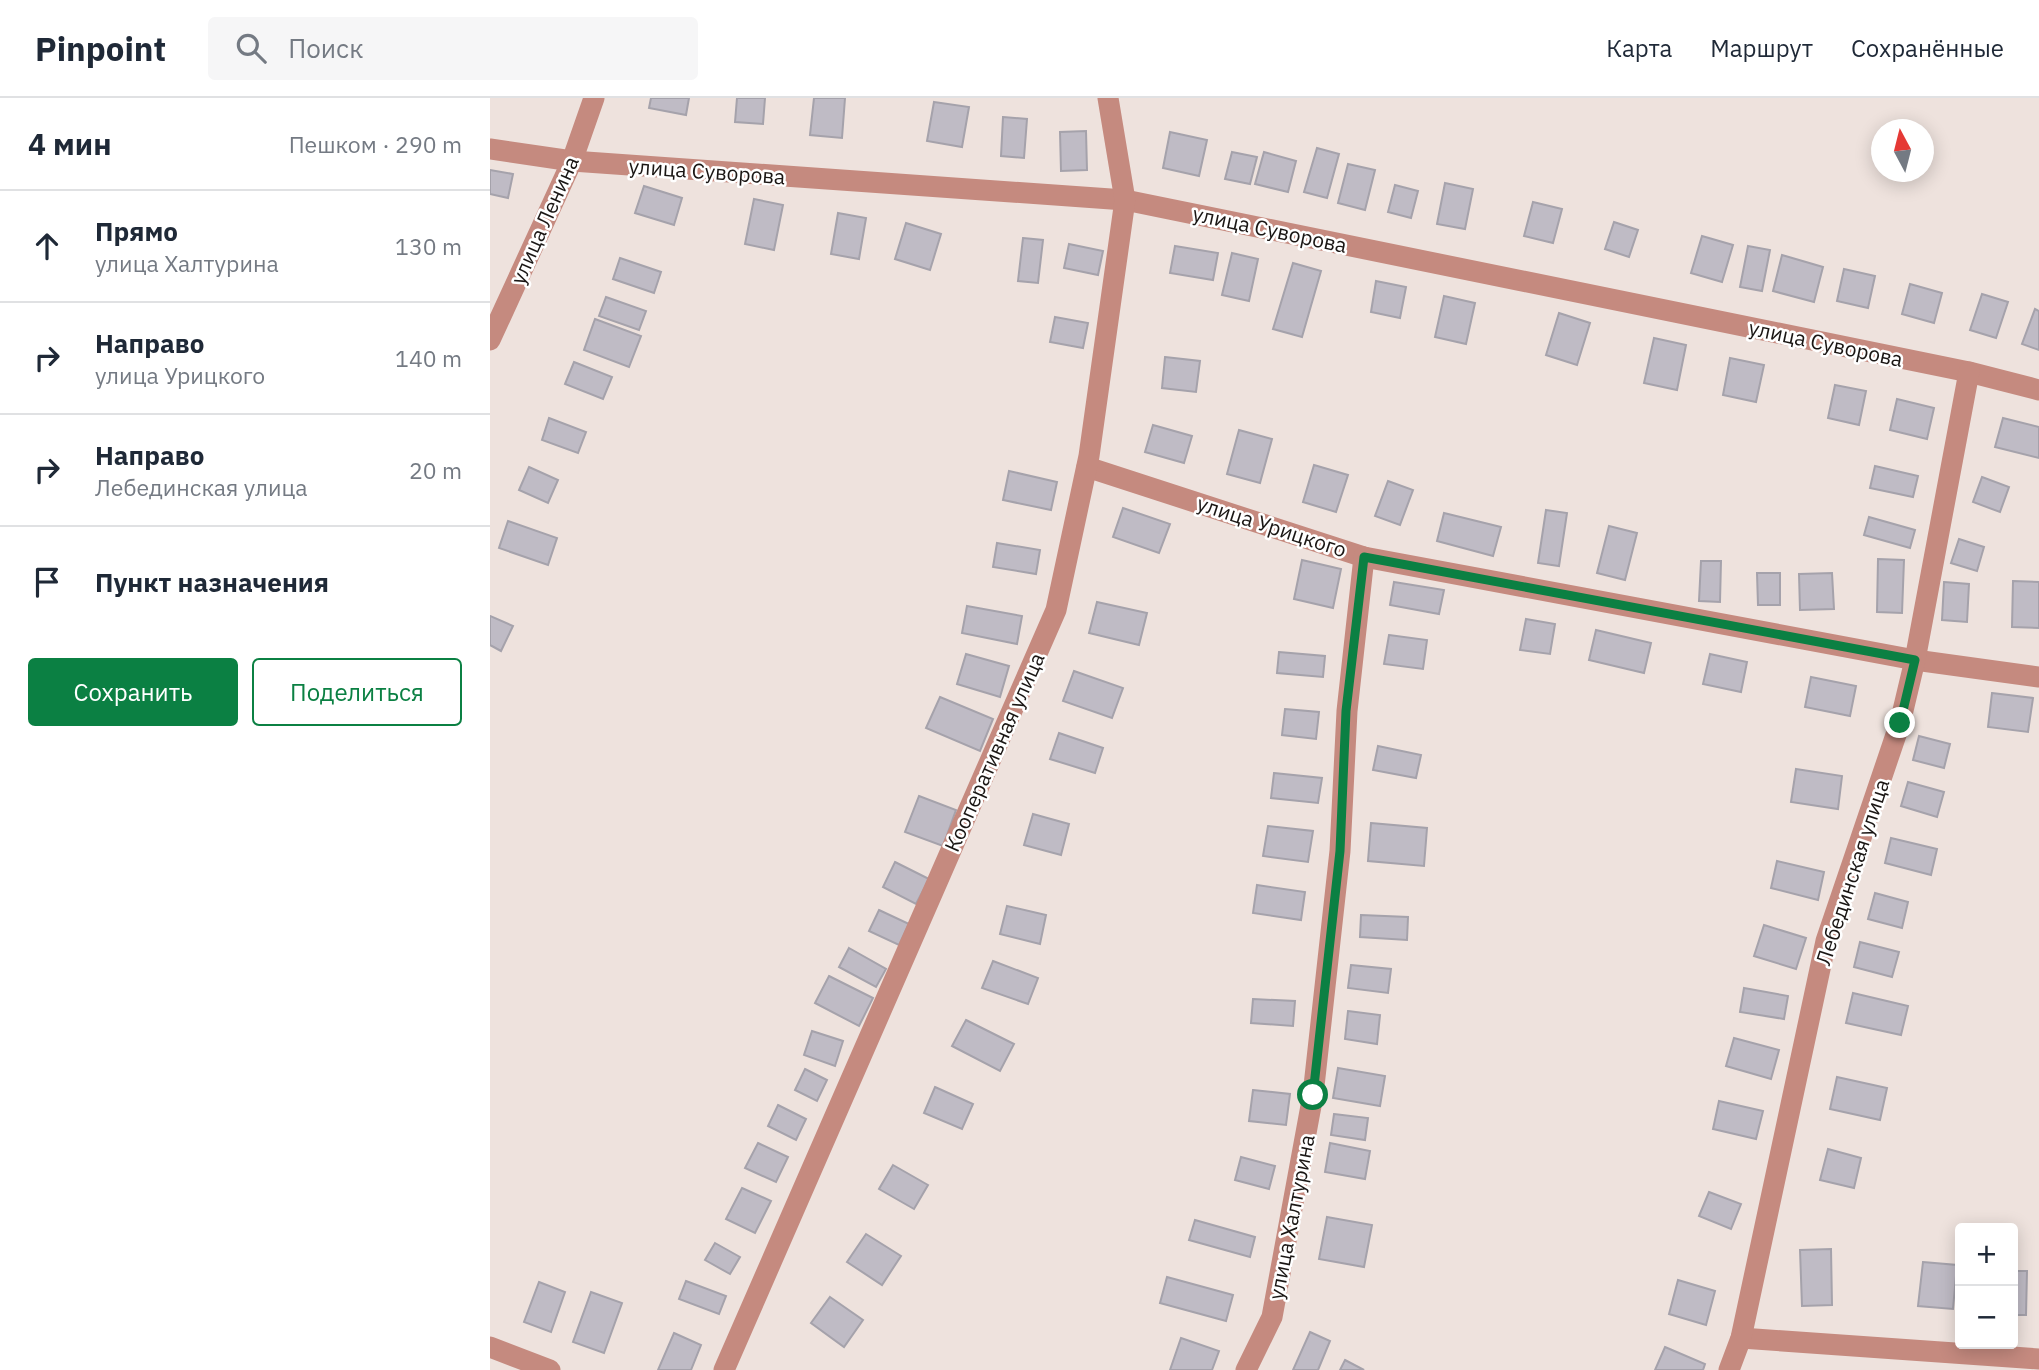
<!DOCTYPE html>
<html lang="ru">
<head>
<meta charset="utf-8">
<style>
	body { margin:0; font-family:"IBM Plex Sans",sans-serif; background:#f6f6f7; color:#1f2937 }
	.controls { position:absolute; right:21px; bottom:21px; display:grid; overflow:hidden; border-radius:7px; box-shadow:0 4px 18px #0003 }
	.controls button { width:63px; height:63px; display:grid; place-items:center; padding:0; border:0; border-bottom:2px solid #e0e1e3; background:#fff; color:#1f2937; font:35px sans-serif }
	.compass { position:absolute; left:1381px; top:21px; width:63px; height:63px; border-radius:50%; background:#fff; box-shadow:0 4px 18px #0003; rotate:353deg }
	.stop { position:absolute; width:21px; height:21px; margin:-16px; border:5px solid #0b8043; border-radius:50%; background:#fff }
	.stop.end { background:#0b8043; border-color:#fff; box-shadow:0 2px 7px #0008 }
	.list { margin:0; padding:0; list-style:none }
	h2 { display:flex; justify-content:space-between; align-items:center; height:91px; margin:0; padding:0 28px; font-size:30px }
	h2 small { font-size:23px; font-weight:400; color:#747a83 }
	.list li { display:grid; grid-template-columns:46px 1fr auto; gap:21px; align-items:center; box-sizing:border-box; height:112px; padding:0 28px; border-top:2px solid #e0e1e3 }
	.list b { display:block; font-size:26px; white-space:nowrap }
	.list p { margin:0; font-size:23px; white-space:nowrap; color:#747a83 }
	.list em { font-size:23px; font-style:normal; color:#747a83 }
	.actions { display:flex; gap:14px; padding:21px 28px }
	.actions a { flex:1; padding:16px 0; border:2px solid #0b8043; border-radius:7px; text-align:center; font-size:24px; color:#0b8043 }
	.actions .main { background:#0b8043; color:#fff }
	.icon { flex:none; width:38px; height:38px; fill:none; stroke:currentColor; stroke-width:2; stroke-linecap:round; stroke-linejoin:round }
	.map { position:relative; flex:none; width:1549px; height:1272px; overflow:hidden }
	header { display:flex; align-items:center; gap:42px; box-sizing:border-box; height:98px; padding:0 35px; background:#fff; border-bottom:2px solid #e0e1e3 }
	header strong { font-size:33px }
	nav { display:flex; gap:38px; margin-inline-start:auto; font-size:24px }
	.search { width:490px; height:63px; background:#f6f6f7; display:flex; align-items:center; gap:18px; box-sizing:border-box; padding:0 24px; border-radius:7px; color:#747a83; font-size:26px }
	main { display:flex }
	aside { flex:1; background:#fff }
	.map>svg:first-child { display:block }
	.building { fill:#bfbbc5; stroke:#a5a2ab; stroke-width:2 }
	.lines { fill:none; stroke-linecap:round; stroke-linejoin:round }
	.minor { stroke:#c58a7f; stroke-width:21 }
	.route { stroke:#0b8043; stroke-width:9 }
	.labels { text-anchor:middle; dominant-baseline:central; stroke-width:5; stroke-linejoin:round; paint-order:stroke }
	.street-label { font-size:21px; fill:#1a1614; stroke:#fff }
</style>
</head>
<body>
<header>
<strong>Pinpoint</strong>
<div class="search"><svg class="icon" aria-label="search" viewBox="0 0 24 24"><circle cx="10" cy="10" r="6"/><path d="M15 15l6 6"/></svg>Поиск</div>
<nav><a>Карта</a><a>Маршрут</a><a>Сохранённые</a></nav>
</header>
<main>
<aside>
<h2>4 мин<small>Пешком · 290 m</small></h2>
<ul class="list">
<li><svg class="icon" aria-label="ahead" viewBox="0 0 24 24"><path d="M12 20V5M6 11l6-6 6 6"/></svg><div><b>Прямо</b><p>улица Халтурина</p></div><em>130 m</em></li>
<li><svg class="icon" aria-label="right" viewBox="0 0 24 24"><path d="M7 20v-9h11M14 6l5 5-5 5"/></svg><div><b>Направо</b><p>улица Урицкого</p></div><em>140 m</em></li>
<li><svg class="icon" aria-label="right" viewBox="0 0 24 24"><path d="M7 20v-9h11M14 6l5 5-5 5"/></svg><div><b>Направо</b><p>Лебединская улица</p></div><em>20 m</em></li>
<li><svg class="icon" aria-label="arrive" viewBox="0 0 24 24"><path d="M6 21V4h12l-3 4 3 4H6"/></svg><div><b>Пункт назначения</b></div></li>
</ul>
<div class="actions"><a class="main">Сохранить</a><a>Поделиться</a></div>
</aside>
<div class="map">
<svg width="1549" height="1272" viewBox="0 0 1549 1272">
	<rect width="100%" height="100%" fill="#eee2dd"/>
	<!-- building -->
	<g class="building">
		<polygon points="161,0 199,0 196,17 159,10"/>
		<polygon points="247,0 275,0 273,26 245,24"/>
		<polygon points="324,0 355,0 352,40 320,37"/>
		<polygon points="444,4 479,9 472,49 437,43"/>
		<polygon points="513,19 537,21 534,60 511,58"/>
		<polygon points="596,33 597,72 571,73 570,34"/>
		<polygon points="680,34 717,42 709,78 673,70"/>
		<polygon points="827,50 849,56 837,100 814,94"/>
		<polygon points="742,54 767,59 760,86 735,81"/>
		<polygon points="774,54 806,63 798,94 765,86"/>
		<polygon points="858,66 885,72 875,112 848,105"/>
		<polygon points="0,72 23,76 18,100 0,96"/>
		<polygon points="955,85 983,91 975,131 947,126"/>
		<polygon points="905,87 928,93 921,120 898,114"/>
		<polygon points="154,88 192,100 184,127 145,115"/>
		<polygon points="264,101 293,107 284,152 255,146"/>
		<polygon points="1043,104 1072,111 1063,145 1034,138"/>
		<polygon points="348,115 376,120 369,161 341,156"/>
		<polygon points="1124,124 1148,132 1139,159 1115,151"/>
		<polygon points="416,125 451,136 440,172 405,161"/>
		<polygon points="1212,138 1243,147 1232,184 1201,175"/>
		<polygon points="533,140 553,142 548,185 528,183"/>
		<polygon points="579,146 613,153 608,177 574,170"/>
		<polygon points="685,148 728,155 723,182 680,175"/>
		<polygon points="1258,148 1280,152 1272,193 1250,189"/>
		<polygon points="742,155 768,161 759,203 732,197"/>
		<polygon points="1292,157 1333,169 1324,204 1283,193"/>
		<polygon points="130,160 171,174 164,195 123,181"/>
		<polygon points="803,165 831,173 812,239 783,231"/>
		<polygon points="1354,171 1385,178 1378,210 1347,203"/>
		<polygon points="886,183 916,189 910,220 881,214"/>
		<polygon points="1420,186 1452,195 1444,225 1412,216"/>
		<polygon points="1492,196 1518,204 1506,240 1480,232"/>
		<polygon points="954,198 985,205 976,246 945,239"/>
		<polygon points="116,199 156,213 149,232 109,218"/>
		<polygon points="1545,211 1549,213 1549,252 1532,246"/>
		<polygon points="1069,215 1100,225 1087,267 1056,257"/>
		<polygon points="565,219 598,225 593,250 560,244"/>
		<polygon points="105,221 151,238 139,269 94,252"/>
		<polygon points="1164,240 1196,247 1187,292 1154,285"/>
		<polygon points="675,259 710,263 706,294 672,290"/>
		<polygon points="1240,260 1274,267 1266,304 1233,297"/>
		<polygon points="84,264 122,279 113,301 75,286"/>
		<polygon points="1345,287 1376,293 1369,327 1338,320"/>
		<polygon points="1407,301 1444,310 1437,341 1400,332"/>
		<polygon points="59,320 96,334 88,355 52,342"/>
		<polygon points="1513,320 1549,329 1549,360 1505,349"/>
		<polygon points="663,327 702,338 694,365 655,354"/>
		<polygon points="749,332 782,341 770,385 737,376"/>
		<polygon points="824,367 858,377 846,414 813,404"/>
		<polygon points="1385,368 1428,378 1423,399 1380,390"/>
		<polygon points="39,369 68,382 58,405 29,392"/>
		<polygon points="519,373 567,384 561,412 513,402"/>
		<polygon points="1492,379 1519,389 1510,414 1483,404"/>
		<polygon points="898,383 923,392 910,427 885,418"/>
		<polygon points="633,410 680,426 669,455 623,439"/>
		<polygon points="1056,412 1077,415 1069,468 1048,465"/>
		<polygon points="954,415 1011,429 1003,458 947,443"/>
		<polygon points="1379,419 1425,432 1420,450 1374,437"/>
		<polygon points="18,423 67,440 58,467 9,450"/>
		<polygon points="1119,428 1147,435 1135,482 1107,475"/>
		<polygon points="1469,441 1494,449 1487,473 1461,465"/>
		<polygon points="507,445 550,452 546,476 503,469"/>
		<polygon points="1388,461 1414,462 1412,515 1387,514"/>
		<polygon points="812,462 851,471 843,510 804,501"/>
		<polygon points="1211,463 1231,463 1230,504 1209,503"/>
		<polygon points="1267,475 1290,475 1290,507 1268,507"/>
		<polygon points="1342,475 1344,511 1310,512 1309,476"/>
		<polygon points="1523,483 1549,484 1549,530 1522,529"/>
		<polygon points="904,484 954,492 949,516 900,507"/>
		<polygon points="1454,484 1479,486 1477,524 1452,522"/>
		<polygon points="607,504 657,515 649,547 599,535"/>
		<polygon points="477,508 532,518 527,546 472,535"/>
		<polygon points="0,518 23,528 11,553 0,547"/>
		<polygon points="1036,521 1065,526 1060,556 1030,552"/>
		<polygon points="1106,532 1161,545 1154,575 1099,562"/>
		<polygon points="899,537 937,542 933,571 894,566"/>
		<polygon points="789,554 835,558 833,579 787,575"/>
		<polygon points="476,556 519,568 510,599 467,586"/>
		<polygon points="1220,556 1257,564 1251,594 1213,586"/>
		<polygon points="584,573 633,590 622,620 573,603"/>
		<polygon points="1321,579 1366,588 1360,618 1315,609"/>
		<polygon points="1502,595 1543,600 1538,634 1498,629"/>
		<polygon points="450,599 503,621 490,653 436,630"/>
		<polygon points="795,611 829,614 826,641 792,637"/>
		<polygon points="569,635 613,650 605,675 560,661"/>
		<polygon points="1429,638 1460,646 1454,670 1423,662"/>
		<polygon points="888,648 931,657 926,680 883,672"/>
		<polygon points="1306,671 1352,678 1348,711 1301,704"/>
		<polygon points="784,675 832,680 828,705 781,700"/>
		<polygon points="1418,684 1454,694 1447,719 1411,708"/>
		<polygon points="429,698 466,712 453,748 415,734"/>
		<polygon points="543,716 579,726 571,757 534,747"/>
		<polygon points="881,725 937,730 934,768 878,763"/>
		<polygon points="778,728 823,733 818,764 773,758"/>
		<polygon points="1401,740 1447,751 1441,777 1395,765"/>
		<polygon points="1287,763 1334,774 1328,802 1281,790"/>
		<polygon points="405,764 439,781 426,806 393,789"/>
		<polygon points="767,787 815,794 811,822 763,815"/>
		<polygon points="1385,795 1418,804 1412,830 1378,821"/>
		<polygon points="517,808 556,817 550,846 510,836"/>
		<polygon points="389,812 419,826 409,847 379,833"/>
		<polygon points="871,817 918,819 917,842 870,839"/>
		<polygon points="1274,827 1316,840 1306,871 1264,858"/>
		<polygon points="1370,844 1409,854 1402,879 1364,869"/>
		<polygon points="359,850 396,871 386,889 349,869"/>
		<polygon points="503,863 548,880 538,906 492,890"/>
		<polygon points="861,867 901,871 898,895 858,890"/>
		<polygon points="339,878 383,900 369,928 325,905"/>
		<polygon points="1254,890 1298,898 1294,921 1250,914"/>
		<polygon points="1363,895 1418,908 1411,937 1356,925"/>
		<polygon points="763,901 805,903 803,928 761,925"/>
		<polygon points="858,913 890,917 887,946 855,941"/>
		<polygon points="476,922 524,946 510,973 462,948"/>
		<polygon points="322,933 353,943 345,968 314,957"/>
		<polygon points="1244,940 1289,952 1281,981 1236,968"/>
		<polygon points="848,970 895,978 890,1008 843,1000"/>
		<polygon points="315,971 337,982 327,1003 305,992"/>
		<polygon points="1347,979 1397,990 1390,1022 1340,1011"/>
		<polygon points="445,989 483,1006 472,1031 434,1015"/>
		<polygon points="763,992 800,996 796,1027 759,1023"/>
		<polygon points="1229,1003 1273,1013 1266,1041 1223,1031"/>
		<polygon points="288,1007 316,1021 306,1042 278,1028"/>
		<polygon points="844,1016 878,1020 875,1042 841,1037"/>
		<polygon points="268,1045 298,1059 286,1084 255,1070"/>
		<polygon points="840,1045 880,1053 875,1081 835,1074"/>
		<polygon points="1338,1051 1371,1060 1364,1090 1330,1082"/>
		<polygon points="751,1059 785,1068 779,1091 745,1082"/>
		<polygon points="403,1067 438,1087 424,1111 389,1091"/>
		<polygon points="252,1090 281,1103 265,1135 236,1121"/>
		<polygon points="1219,1094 1251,1106 1241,1131 1209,1118"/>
		<polygon points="837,1119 882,1127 874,1169 829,1161"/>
		<polygon points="705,1122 765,1139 760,1159 699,1142"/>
		<polygon points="376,1136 411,1158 392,1187 357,1164"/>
		<polygon points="225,1145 250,1159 240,1176 215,1162"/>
		<polygon points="1341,1151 1342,1207 1312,1208 1310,1152"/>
		<polygon points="1433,1164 1467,1167 1463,1211 1428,1208"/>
		<polygon points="1523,1173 1537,1173 1536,1217 1523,1217"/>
		<polygon points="677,1179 743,1197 736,1223 670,1205"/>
		<polygon points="1188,1182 1225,1193 1216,1227 1179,1216"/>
		<polygon points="196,1183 236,1198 229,1216 189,1201"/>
		<polygon points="49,1184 75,1194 61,1234 34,1224"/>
		<polygon points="101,1194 132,1205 114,1255 83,1244"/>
		<polygon points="340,1199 373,1222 354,1249 321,1225"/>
		<polygon points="820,1234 840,1243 828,1272 803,1272"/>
		<polygon points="184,1235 211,1247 201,1272 168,1272"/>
		<polygon points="691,1240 729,1253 722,1272 680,1272"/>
		<polygon points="1175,1249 1215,1266 1213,1272 1165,1272"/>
		<polygon points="855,1262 874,1272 850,1272"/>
	</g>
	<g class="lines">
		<!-- minor -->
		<g class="minor">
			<polyline points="0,51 82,63 635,102 1479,274 1549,292"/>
			<polyline points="0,242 82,63 104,0"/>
			<polyline points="597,369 874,459 1425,562 1549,579"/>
			<polyline points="1251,1240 1549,1261"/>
			<polyline points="0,1249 60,1272"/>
			<polyline points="234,1272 566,512 599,358 635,102 618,0"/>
			<polyline points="756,1272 782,1219 823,997 850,753 857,613 874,459"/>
			<polyline points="1239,1272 1251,1240 1336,843 1410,625 1425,562 1479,274"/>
		</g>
	</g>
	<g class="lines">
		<!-- route -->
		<polyline class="route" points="823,997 850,753 856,613 874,459 1425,562 1410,625"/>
	</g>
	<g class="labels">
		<!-- street labels -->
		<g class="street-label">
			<text transform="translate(217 73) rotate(4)">улица Суворова</text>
			<text transform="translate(54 122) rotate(-66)">улица Ленина</text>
			<text transform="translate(780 131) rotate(12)">улица Суворова</text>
			<text transform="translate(1336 245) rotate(12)">улица Суворова</text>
			<text transform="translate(782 428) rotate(18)">улица Урицкого</text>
			<text transform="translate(504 654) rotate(-66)">Кооперативная улица</text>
			<text transform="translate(1362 774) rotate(-72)">Лебединская улица</text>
			<text transform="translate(801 1119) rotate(-79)">улица Халтурина</text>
		</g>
	</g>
</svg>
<div class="controls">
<button>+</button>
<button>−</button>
</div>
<svg class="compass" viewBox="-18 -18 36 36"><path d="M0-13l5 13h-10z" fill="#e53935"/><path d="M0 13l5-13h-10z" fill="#747a83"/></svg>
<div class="stop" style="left:823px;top:997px"></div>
<div class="stop end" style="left:1410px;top:625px"></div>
</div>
</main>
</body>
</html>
